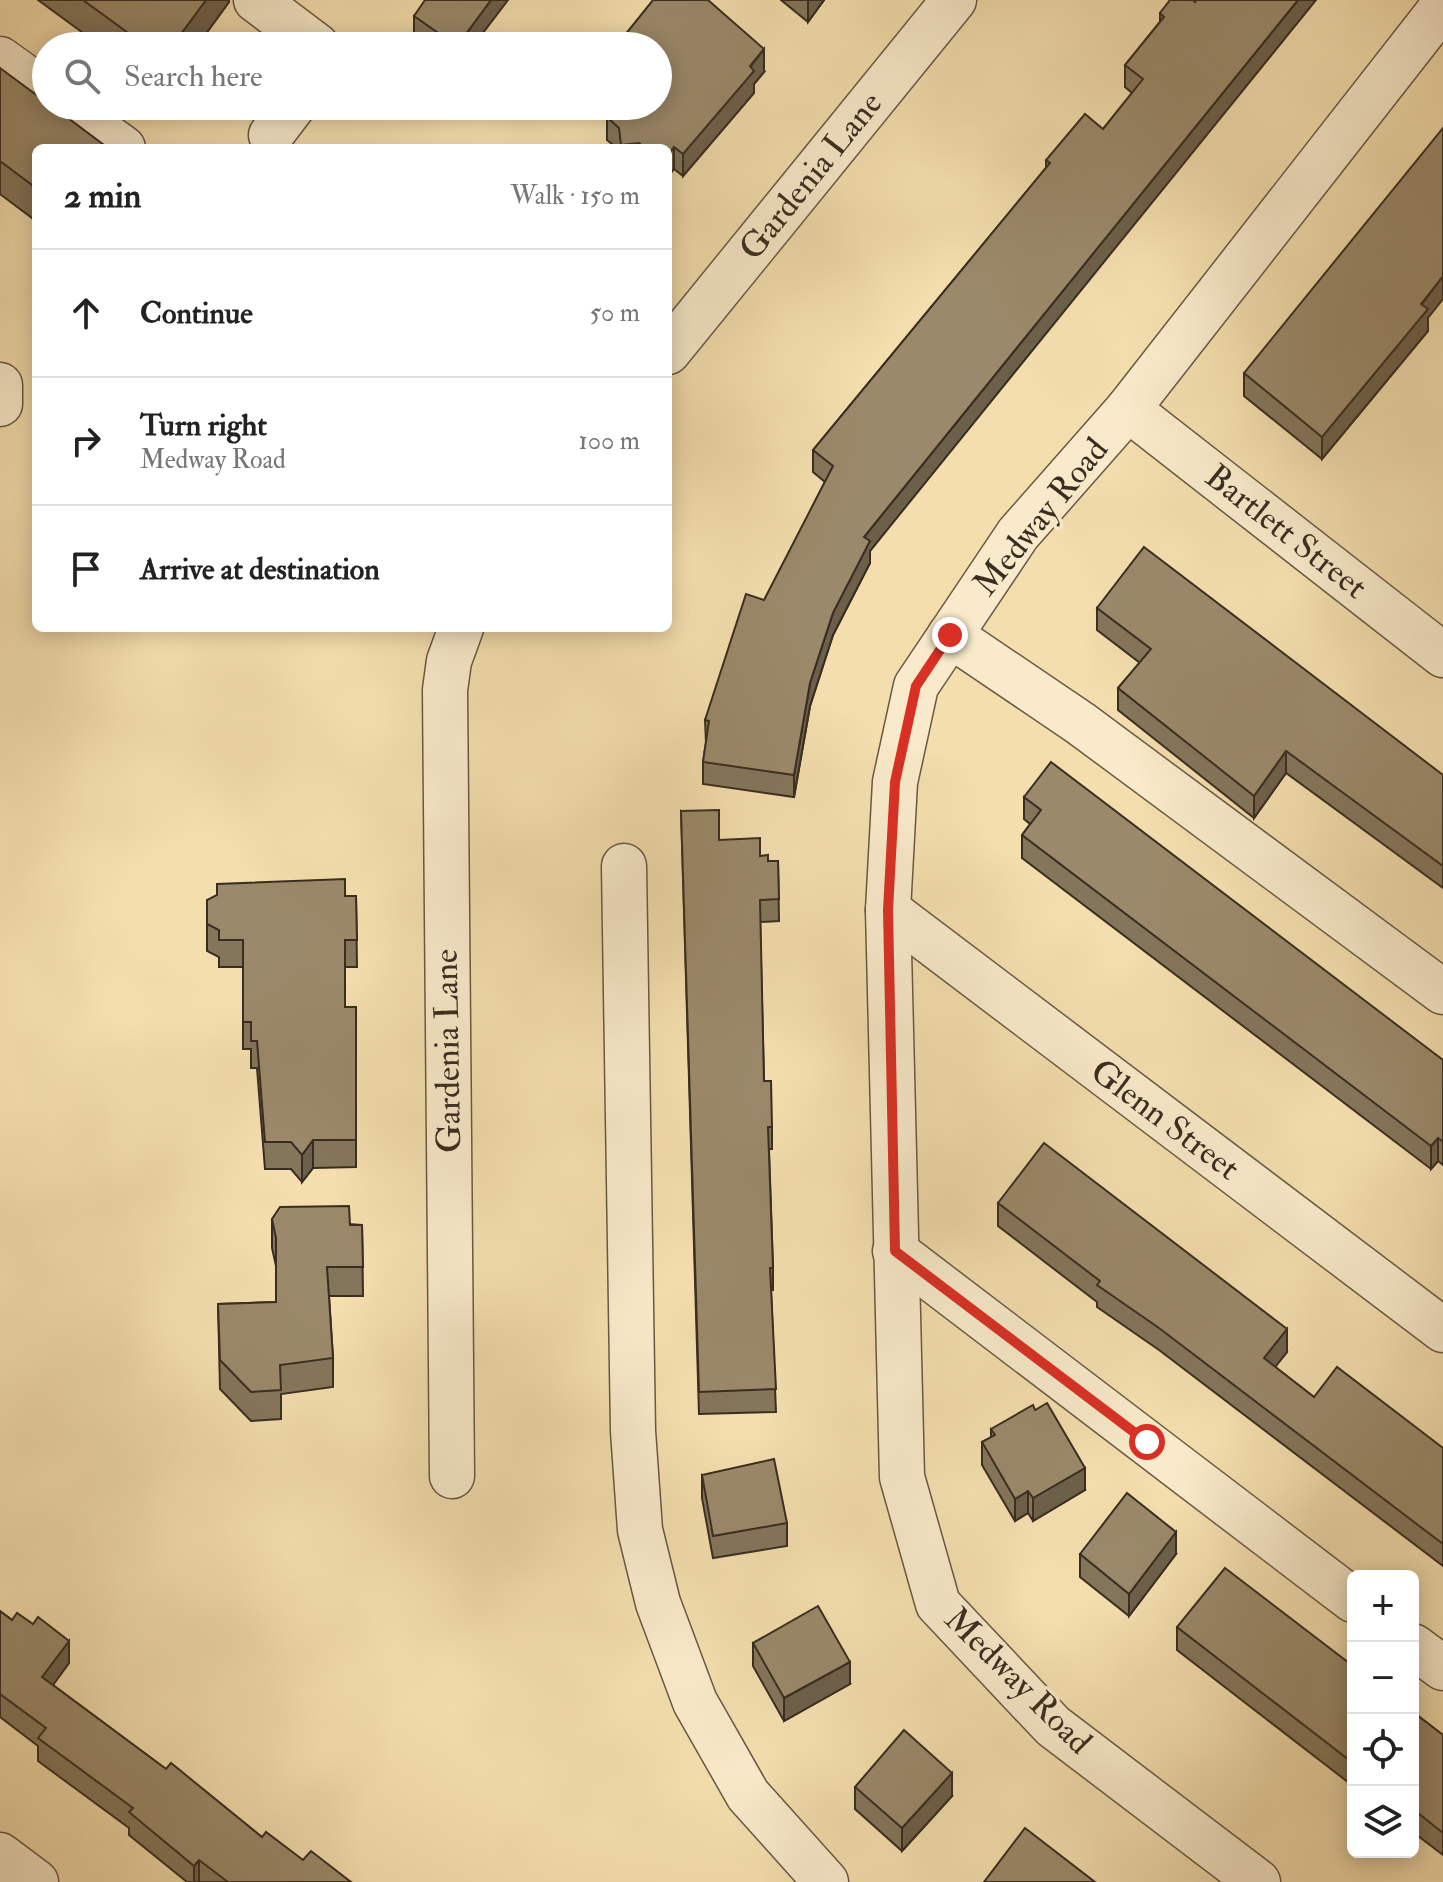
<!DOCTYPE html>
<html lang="en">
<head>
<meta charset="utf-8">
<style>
	body { margin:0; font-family:"IM FELL Double Pica",serif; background:#f6f6f6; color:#222 }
	.controls { position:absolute; right:24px; bottom:24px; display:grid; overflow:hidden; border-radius:12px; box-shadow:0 4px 20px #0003 }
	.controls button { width:72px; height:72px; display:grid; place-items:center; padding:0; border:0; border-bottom:2px solid #e0e0e0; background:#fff; color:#222; font:40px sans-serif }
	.stop { position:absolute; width:24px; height:24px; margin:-18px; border:6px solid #d93025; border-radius:50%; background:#fff }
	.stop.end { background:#d93025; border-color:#fff; box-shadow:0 2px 8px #0008 }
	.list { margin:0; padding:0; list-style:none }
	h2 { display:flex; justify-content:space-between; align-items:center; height:104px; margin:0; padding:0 32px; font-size:34px }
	h2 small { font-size:26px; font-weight:400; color:#767676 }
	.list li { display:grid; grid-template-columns:52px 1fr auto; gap:24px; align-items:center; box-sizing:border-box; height:128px; padding:0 32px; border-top:2px solid #e0e0e0 }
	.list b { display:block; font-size:30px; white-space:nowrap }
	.list p { margin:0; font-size:26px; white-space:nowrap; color:#767676 }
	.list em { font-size:26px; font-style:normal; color:#767676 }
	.icon { flex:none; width:44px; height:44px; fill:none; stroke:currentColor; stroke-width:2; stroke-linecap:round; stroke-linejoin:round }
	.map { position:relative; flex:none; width:1443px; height:1882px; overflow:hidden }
	.search { position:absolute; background:#fff; box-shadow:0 4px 20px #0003; left:32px; top:32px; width:640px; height:88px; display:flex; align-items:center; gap:20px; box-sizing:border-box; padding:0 28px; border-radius:44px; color:#767676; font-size:30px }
	.panel { position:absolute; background:#fff; box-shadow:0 4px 20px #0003; left:32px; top:144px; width:640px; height:488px; border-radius:12px }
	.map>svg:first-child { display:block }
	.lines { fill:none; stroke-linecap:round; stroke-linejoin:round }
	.minor-casing { stroke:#685944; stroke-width:47 }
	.minor { stroke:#f8eaca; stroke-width:44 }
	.wall { fill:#84765b; stroke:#392d21; stroke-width:2 }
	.shaded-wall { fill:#6c604a; stroke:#392d21; stroke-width:2 }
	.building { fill:#9a896a; stroke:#392d21; stroke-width:2 }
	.route { stroke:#d93025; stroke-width:10 }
	.labels { text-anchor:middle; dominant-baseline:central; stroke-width:7; stroke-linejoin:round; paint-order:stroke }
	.street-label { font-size:34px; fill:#392d21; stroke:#f8eaca }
</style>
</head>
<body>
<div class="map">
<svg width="1443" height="1882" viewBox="0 0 1443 1882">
	<rect width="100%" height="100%" fill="#f4dead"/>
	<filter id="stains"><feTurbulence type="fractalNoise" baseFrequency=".0025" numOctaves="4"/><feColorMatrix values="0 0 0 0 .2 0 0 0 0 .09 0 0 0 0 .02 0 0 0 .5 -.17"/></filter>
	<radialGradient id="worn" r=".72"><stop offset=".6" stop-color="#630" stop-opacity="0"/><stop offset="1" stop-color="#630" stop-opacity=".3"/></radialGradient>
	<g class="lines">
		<defs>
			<g id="minor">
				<polyline points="256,0 317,46"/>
				<polyline points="0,59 46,92"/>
				<polyline points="65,106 123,148"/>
				<polyline points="271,135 293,106"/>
				<polyline points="668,352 954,0"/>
				<polyline points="0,385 0,404"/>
				<polyline points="1128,409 1443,655"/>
				<polyline points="950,635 1080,723 1443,992"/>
				<polyline points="624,866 633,1431 640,1530 658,1603 695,1702 748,1795 826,1882"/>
				<polyline points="888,910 1443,1330"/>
				<polyline points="895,1251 1353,1600"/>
				<polyline points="452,1476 445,690 449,661 461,628"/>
				<polyline points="1413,1646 1443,1668"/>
				<polyline points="0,1855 36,1882"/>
				<polyline points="1258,1882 1053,1726 938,1604 902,1477 888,910 895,782 916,686 1018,534 1128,409 1443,6"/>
			</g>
		</defs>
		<!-- minor casing -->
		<use href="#minor" class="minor-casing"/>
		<!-- minor -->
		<use href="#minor" class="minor"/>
	</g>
	<!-- wall -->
	<g class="wall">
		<polygon points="38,0 229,0 229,2 197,46 101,46"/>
		<polygon points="781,0 824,0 808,22"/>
		<polygon points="1193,0 870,551 870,563 833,635 810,706 794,797 703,784 703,762 706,743 705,720 825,482 813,472 813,450 1046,168 1046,160 1103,129 1132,93 1125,87 1125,65 1160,22 1160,13"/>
		<polygon points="414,16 473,46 424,46 414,39"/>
		<polygon points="0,68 36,148 36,221 0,194"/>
		<polygon points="764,72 754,84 754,93 683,176 674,169 668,148 617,148 607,140 607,106"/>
		<polygon points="1428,318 1428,331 1322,459 1244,396 1244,373"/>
		<polygon points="1097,608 1443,775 1443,888 1286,773 1254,818 1118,710 1118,688 1140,663 1097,630"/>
		<polygon points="1024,797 1443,1060 1443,1165 1438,1161 1431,1169 1022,858 1022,835 1030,824 1024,819"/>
		<polygon points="681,811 719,840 760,856 768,861 778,861 779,921 760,922 764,1081 772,1127 772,1149 769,1149 773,1268 773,1290 771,1290 776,1412 699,1414"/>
		<polygon points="356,896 357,967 345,967 345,1007 356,1007 356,1167 313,1168 302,1182 291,1169 265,1169 257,1068 251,1068 251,1049 243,1049 243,967 219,967 219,957 207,951 207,900"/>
		<polygon points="998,1203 1287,1352 1275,1367 1314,1397 1443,1448 1443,1566 1159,1350 1097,1307 1097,1302 998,1226"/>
		<polygon points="272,1219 362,1225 363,1296 329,1296 333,1358 333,1387 281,1394 281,1419 251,1421 220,1389 218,1304 276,1302 276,1266 272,1248"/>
		<polygon points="991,1429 1085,1490 1033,1521 1028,1513 1015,1521 982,1465 982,1442 991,1438"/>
		<polygon points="702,1475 787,1523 787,1546 713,1558 702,1498"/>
		<polygon points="1080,1554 1176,1554 1129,1616 1080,1577"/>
		<polygon points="0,1611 69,1663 53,1685 166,1769 262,1837 303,1860 351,1882 187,1882 129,1835 129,1828 38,1761 38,1746 0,1717"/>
		<polygon points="1177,1627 1353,1666 1353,1786 1177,1650"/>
		<polygon points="753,1643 850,1684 784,1721 753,1666"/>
		<polygon points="1413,1712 1443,1735 1443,1855 1413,1832"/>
		<polygon points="855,1787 952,1796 902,1851 855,1809"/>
	</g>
	<!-- shaded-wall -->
	<g class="shaded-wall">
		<polygon points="206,0 229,0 229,2 197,46 172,46"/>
		<polygon points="491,0 508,0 473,46 457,46"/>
		<polygon points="808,0 824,0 808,22"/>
		<polygon points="1298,0 1316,0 870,551 870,563 833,635 810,706 794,797 794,775 810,683 833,613 864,537"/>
		<polygon points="764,49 764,72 754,84 754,93 683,176 683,154"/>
		<polygon points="674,147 674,169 668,177 668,155"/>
		<polygon points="1443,276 1443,299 1428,318 1428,331 1322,459 1322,437"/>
		<polygon points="1286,751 1286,773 1254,818 1254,796"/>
		<polygon points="1438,1138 1438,1161 1431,1169 1431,1146"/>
		<polygon points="313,1140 313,1168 302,1182 302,1155"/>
		<polygon points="1287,1329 1287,1352 1264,1381 1264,1358"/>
		<polygon points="1085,1468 1085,1490 1033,1521 1033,1498"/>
		<polygon points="1028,1491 1028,1513 1015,1521 1015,1499"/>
		<polygon points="1176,1532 1176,1554 1129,1616 1129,1594"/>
		<polygon points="69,1641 69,1663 42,1700 42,1677"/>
		<polygon points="850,1662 850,1684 784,1721 784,1698"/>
		<polygon points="952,1773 952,1796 902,1851 902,1828"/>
		<polygon points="199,1860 199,1882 194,1882 194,1866"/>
	</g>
	<!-- building -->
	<g class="building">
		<polygon points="83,0 206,0 172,46 146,46"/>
		<polygon points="425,0 491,0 457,46 414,16"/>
		<polygon points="653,0 708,0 764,49 750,66 754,71 683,154 674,147 668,155 668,148 645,148 639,143 621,145 619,128 607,117 607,106 658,106 658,46 616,46"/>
		<polygon points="1170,0 1193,0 1195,2 1196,0 1298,0 864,537 870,541 833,613 810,683 794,775 703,762 709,721 705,720 746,594 764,600 833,466 813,450 1050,163 1046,160 1085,114 1103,129 1143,79 1125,65 1164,17 1160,13"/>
		<polygon points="0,68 46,102 46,106 52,106 108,148 36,148 36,188 0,161"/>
		<polygon points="1443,128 1443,276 1421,304 1428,309 1322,437 1244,373"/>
		<polygon points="1144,547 1443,775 1443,866 1286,751 1254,796 1118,688 1151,649 1097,608"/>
		<polygon points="1051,762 1443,1060 1443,1142 1438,1138 1431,1146 1022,835 1041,810 1024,797"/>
		<polygon points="719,810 719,840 760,838 760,856 768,855 768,861 778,861 779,899 760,900 764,1081 771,1081 772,1127 768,1127 773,1268 770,1268 776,1389 699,1392 681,811"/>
		<polygon points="345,879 345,896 356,896 357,940 345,940 345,1007 356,1007 356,1140 313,1140 302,1155 291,1142 265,1142 257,1041 251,1041 251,1022 243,1022 243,940 219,940 219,930 207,924 207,900 217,895 217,884"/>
		<polygon points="1044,1143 1287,1329 1264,1358 1314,1397 1337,1367 1443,1448 1443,1544 1159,1328 1097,1285 1100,1281 998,1203"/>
		<polygon points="349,1206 350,1225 362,1225 363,1267 327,1267 333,1358 280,1365 281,1390 251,1392 220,1360 218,1304 276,1302 276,1238 272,1219 280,1207"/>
		<polygon points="1047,1403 1085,1468 1033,1498 1028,1491 1015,1499 982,1442 995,1435 991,1429 1033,1405 1035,1410"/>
		<polygon points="774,1459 787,1523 713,1536 702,1475"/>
		<polygon points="1127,1493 1176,1532 1129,1594 1080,1554"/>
		<polygon points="1225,1568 1353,1666 1353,1763 1177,1627"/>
		<polygon points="818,1606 850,1662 784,1698 753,1643"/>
		<polygon points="0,1611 12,1620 17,1613 33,1624 38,1617 69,1641 42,1677 166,1769 171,1763 262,1837 266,1832 303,1860 311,1851 351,1882 228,1882 199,1860 194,1866 129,1812 133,1808 38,1738 46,1728 0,1694"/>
		<polygon points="1413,1712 1443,1735 1443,1833 1413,1809"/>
		<polygon points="904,1730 952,1773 902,1828 855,1787"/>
		<polygon points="1025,1828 1095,1882 984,1882"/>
	</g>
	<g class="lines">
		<!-- route -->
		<polyline class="route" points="950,635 916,686 895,782 888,910 895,1251 1147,1442"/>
	</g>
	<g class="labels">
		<!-- street labels -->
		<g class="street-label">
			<text transform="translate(811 176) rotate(-51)">Gardenia Lane</text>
			<text transform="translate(1041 517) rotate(-51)">Medway Road</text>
			<text transform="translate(1286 532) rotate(38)">Bartlett Street</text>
			<text transform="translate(448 1051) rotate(-91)">Gardenia Lane</text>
			<text transform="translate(1165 1120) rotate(37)">Glenn Street</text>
			<text transform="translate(1018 1681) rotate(45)">Medway Road</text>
		</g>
	</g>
	<rect width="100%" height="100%" filter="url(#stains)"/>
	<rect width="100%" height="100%" fill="url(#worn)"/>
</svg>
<div class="controls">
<button>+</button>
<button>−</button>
<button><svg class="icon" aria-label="locate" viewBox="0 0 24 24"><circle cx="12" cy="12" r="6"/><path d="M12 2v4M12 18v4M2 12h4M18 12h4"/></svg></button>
<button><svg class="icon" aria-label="layers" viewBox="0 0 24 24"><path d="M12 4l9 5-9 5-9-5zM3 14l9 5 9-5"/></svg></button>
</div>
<div class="stop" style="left:1147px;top:1442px"></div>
<div class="stop end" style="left:950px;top:635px"></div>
<div class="search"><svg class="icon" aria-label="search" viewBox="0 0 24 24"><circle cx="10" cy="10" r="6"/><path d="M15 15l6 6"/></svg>Search here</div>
<section class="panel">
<h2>2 min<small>Walk · 150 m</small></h2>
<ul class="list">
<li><svg class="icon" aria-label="ahead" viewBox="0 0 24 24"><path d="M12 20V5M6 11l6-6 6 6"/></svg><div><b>Continue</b></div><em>50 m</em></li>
<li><svg class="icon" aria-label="right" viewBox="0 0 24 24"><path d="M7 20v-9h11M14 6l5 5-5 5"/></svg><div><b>Turn right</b><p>Medway Road</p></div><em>100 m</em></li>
<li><svg class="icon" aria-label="arrive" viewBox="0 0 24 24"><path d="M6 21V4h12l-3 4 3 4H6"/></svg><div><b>Arrive at destination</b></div></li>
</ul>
</section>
</div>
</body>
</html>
